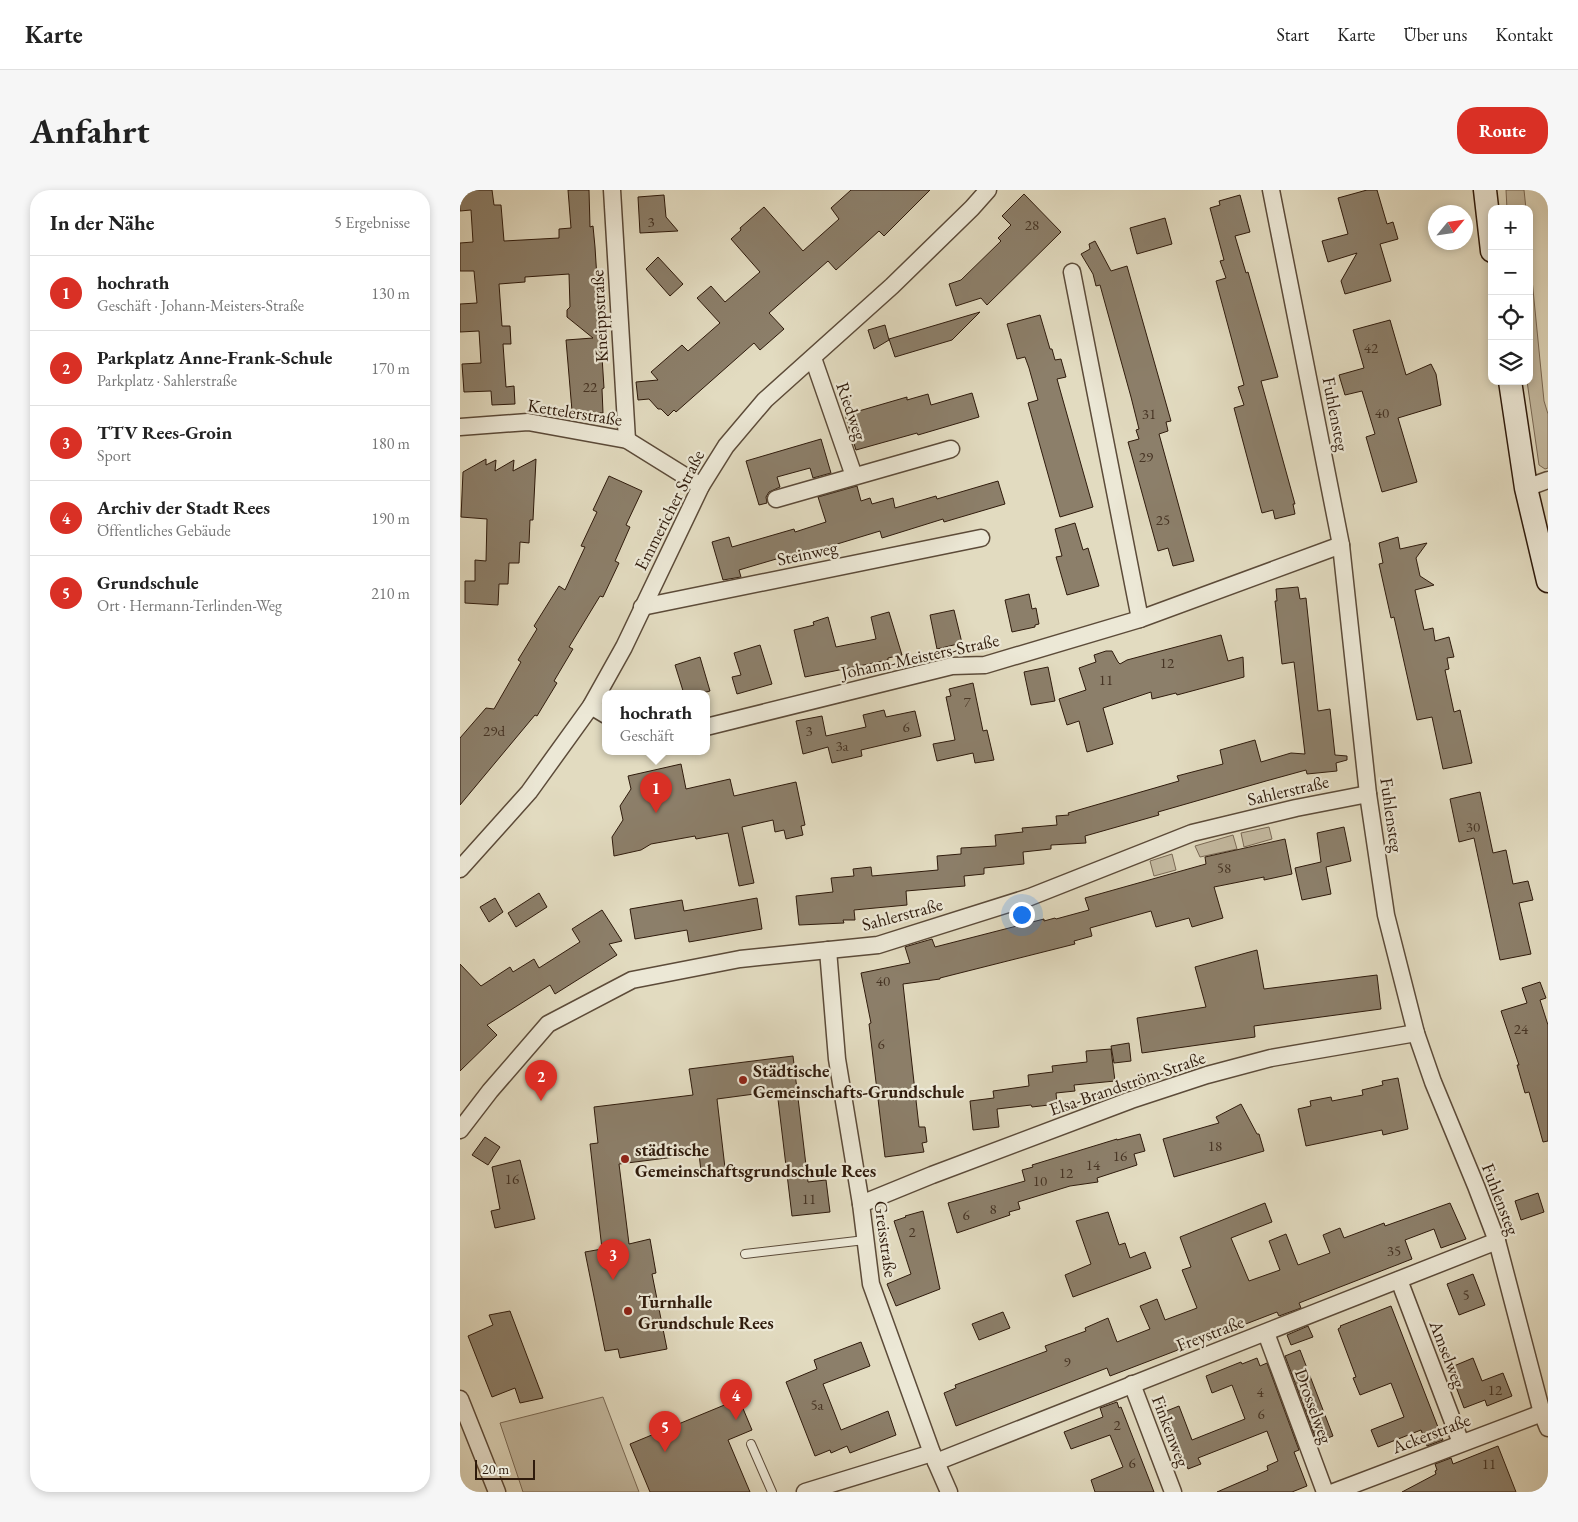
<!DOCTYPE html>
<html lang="de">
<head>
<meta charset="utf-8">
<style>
	body { margin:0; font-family:"EB Garamond",serif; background:#f6f6f6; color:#222 }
	.controls { position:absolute; right:15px; top:15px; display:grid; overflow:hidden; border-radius:10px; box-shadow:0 2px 8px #0003 }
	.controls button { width:45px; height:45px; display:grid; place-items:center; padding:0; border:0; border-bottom:1px solid #e0e0e0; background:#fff; color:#222; font:25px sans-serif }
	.compass { position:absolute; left:968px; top:15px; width:45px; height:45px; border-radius:50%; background:#fff; box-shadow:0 2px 8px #0003; rotate:61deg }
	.scale { position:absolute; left:15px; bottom:12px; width:60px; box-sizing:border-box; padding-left:5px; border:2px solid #2f1b0c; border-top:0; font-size:14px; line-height:18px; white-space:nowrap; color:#2f1b0c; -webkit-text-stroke:4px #ece8d6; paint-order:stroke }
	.you { position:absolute; left:561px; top:724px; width:18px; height:18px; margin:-12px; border:4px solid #fff; border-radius:50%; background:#1a73e8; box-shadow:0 0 0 8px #1a73e833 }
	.badge { display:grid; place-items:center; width:32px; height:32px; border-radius:50%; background:#d93025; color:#fff; font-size:16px; font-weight:700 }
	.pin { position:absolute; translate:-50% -41px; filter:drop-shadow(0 1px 2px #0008) }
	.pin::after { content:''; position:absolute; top:26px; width:18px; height:15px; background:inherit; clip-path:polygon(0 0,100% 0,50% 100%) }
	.popup { position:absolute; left:142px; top:500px; width:108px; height:65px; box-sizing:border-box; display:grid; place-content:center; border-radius:10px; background:#fff; filter:drop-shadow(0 1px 4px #0005); font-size:16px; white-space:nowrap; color:#767676 }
	.popup b { font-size:19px; color:#222 }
	.popup::after { content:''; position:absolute; left:50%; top:100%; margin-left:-10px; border:10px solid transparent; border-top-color:#fff }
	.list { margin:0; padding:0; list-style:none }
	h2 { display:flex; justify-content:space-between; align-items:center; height:65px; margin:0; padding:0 20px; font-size:21px }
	h2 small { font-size:16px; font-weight:400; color:#767676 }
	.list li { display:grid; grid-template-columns:32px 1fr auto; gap:15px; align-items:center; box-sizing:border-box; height:75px; padding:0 20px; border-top:1px solid #e0e0e0 }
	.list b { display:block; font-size:19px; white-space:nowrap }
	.list p { margin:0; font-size:16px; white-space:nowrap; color:#767676 }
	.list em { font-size:16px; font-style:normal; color:#767676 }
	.icon { flex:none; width:28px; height:28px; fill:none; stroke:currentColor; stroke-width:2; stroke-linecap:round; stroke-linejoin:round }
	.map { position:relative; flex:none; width:1088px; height:1302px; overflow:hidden; border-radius:20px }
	header { display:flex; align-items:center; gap:30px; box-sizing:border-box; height:70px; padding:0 25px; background:#fff; border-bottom:1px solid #e0e0e0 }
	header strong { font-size:24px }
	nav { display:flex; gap:28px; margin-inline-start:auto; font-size:18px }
	.intro { display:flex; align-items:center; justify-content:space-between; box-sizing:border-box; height:120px; padding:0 30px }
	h1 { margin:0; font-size:35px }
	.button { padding:12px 22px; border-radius:20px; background:#d93025; color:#fff; font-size:18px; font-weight:700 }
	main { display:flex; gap:30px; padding:0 30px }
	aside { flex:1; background:#fff; border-radius:20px; box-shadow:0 2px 8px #0003 }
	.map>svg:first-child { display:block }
	.green { fill:#c4baa1; stroke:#7a6a56 }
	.building { fill:#8c7f6a; stroke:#2f1b0c }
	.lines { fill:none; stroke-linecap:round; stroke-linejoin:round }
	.lane-casing { stroke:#5c4b39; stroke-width:10 }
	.street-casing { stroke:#5c4b39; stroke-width:19 }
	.secondary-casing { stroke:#2f1b0c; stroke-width:25 }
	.lane { stroke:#ece8d6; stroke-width:8 }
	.street { stroke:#ece8d6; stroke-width:16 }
	.secondary { stroke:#ece8d6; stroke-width:22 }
	.poi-dot { fill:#8f2418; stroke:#ece8d6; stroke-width:2 }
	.labels { text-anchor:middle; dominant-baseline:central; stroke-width:4.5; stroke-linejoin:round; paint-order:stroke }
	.number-label { font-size:15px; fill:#463424 }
	.street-label { font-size:18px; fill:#2f1b0c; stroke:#ece8d6 }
	.poi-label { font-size:18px; font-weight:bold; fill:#2f1b0c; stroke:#ece8d6; text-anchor:start }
</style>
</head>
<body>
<header>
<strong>Karte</strong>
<nav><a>Start</a><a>Karte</a><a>Über uns</a><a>Kontakt</a></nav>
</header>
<div class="intro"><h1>Anfahrt</h1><a class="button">Route</a></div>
<main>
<aside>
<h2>In der Nähe<small>5 Ergebnisse</small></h2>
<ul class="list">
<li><span class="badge">1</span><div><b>hochrath</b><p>Geschäft · Johann-Meisters-Straße</p></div><em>130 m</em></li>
<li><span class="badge">2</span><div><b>Parkplatz Anne-Frank-Schule</b><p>Parkplatz · Sahlerstraße</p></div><em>170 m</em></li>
<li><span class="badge">3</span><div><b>TTV Rees-Groin</b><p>Sport</p></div><em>180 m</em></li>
<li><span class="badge">4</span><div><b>Archiv der Stadt Rees</b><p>Öffentliches Gebäude</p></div><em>190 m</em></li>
<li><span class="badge">5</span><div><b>Grundschule</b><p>Ort · Hermann-Terlinden-Weg</p></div><em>210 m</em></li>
</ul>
</aside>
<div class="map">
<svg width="1088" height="1302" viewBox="0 0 1088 1302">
	<rect width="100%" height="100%" fill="#e2dbc0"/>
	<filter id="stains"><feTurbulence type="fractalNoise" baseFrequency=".004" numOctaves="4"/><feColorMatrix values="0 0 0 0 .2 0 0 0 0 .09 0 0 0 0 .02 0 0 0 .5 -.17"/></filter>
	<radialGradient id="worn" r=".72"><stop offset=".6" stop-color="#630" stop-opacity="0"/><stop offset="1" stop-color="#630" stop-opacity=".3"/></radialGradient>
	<!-- green -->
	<g class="green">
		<polygon points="1046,0 1064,0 1066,19 1047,19"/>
		<polygon points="1069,59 1084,211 1088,224 1088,278 1085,279 1079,275 1067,191 1069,191"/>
		<polygon points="809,637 812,649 784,657 781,643"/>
		<polygon points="773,645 777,659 740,667 735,656"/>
		<polygon points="712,664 716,680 694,686 690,671"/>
		<polygon points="143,1207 179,1302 63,1302 40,1233"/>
	</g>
	<!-- building -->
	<g class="building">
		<polygon points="0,0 32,0 34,15 41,15 44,51 99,48 99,39 111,38 108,0 129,0 130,37 133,36 135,57 144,198 142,199 143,223 112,221 106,150 133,148 107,127 107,120 110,117 109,84 65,87 65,92 39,94 42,136 50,136 51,154 43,154 46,197 54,196 55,214 32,215 31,201 4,202 2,174 21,173 19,141 0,142 0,114 17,113 14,81 0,81 0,53 13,52 11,20 0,21"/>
		<polygon points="391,0 470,0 424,46 419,41 376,80 368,71 309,123 324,139 300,160 294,153 216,222 214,220 208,226 201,219 198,219 189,209 178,210 176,192 198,190 191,182 222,155 228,161 260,133 237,108 251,96 265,112 300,82 271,49 281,40 280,38 304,17 343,61 379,29 371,18"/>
		<polygon points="907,0 917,0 927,34 933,32 938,49 920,54 931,91 885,104 881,91 897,63 868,72 862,51 888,44 878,8"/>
		<polygon points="564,4 601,42 527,115 521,108 496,116 489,94 501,90 541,51 538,48 551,35 542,26"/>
		<polygon points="204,5 206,27 218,41 180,43 178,7"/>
		<polygon points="780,5 790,42 775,46 786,83 788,82 818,187 801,191 835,314 833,314 835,324 815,329 813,320 802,323 774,218 784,215 778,197 784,195 756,91 766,88 760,71 764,70 750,18 760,15 759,11"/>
		<polygon points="705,28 712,54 677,64 670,38"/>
		<polygon points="635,51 651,81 667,76 711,231 706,232 708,241 699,244 734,371 713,376 708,358 698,361 668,252 679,249 676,240 679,239 671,207 640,95 636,96 633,84 621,64 630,59 629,54"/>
		<polygon points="198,67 223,94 210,106 186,79"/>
		<polygon points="520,122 492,150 435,167 429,149"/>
		<polygon points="580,125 590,159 592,159 595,170 601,169 606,187 597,189 633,317 600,327 568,213 578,210 569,178 565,167 557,169 547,134"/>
		<polygon points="930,130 946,185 971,174 976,184 981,215 938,228 957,292 922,302 906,247 915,244 902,201 885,205 879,185 904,178 893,140"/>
		<polygon points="425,135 429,150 414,159 408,140"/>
		<polygon points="512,203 519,227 458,245 457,243 396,260 385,225 447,207 447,210 468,204 471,215"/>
		<polygon points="361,249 371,283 353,288 350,278 317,287 320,297 309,302 306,307 307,313 299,315 286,271"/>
		<polygon points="26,269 26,275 36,270 35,281 54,270 53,281 76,269 73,330 70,330 69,353 60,352 59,373 49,373 48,394 39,394 38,415 5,413 5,391 15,391 15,370 26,371 27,329 1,327 3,282"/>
		<polygon points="149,286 182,301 166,335 170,337 155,371 159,373 143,407 140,406 109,457 113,459 94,491 97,493 77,526 75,525 0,615 0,548 26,518 34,519 61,472 58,470 77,439 74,436 99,396 105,400 125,357 121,356 137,322 133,320"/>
		<polygon points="538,291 545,314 484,332 483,329 422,348 420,341 341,365 340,362 279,380 281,387 263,390 252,352 269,347 272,357 334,339 335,342 366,332 358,307 397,296 401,311 410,308 412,314 433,308 435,318 476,306 477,309"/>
		<polygon points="615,333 623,360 628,358 639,396 607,405 596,367 602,366 595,339"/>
		<polygon points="938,347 940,359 967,353 956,368 960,386 974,395 955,400 964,440 973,438 975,451 989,447 994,467 987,468 989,479 985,480 994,522 1000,520 1012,573 983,579 972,527 957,530 934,427 931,428 919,374 923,373 919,353"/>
		<polygon points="838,397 840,409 846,408 858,521 870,519 875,565 887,566 887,570 876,573 877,581 847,584 846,580 806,591 698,622 699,625 625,646 626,653 591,655 591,659 563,662 564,674 524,678 524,684 504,686 505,696 446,701 447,715 394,720 395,730 383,730 384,733 339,735 336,706 373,702 371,688 394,686 393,679 411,677 412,686 478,680 477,666 501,664 501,658 536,656 535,645 563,642 562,638 597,635 596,626 609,625 608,623 719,591 717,586 763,574 760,560 795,550 801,572 831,563 845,564 834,472 822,474 815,411 817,411 816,399"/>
		<polygon points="569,404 572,419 576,418 579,434 575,435 575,437 552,442 545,410"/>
		<polygon points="494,420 502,453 477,459 470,425"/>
		<polygon points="429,422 442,465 428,468 428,470 345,487 334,440 354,435 353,432 368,427 376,457 416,449 411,427"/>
		<polygon points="761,445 768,471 783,467 784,487 717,505 716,503 692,509 691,502 643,518 653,554 627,562 619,531 607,535 599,509 626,500 619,478 636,472 634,465 646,461 652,461 658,472 660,474 667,470"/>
		<polygon points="300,455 312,494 277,504 272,487 281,485 274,463"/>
		<polygon points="240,467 250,501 239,504 224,504 215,475"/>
		<polygon points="588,477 595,511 571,515 564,482"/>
		<polygon points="513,493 523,541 527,540 534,570 515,573 513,563 477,571 473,554 495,550 486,507 491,506 489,499"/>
		<polygon points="424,520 426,527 455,521 461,546 401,560 402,566 372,573 368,557 343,564 336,531 362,526 366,546 406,537 403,525"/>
		<polygon points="221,574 226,599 270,589 274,606 336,592 345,635 341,636 343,645 326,649 324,640 315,642 313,630 282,637 294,693 279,696 268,643 236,649 235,646 191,654 181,660 154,666 152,647 163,630 160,616 171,599 168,586"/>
		<polygon points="1020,602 1033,663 1046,660 1053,694 1068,691 1073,710 1059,713 1071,764 1040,770 1014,648 999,652 990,609"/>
		<polygon points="884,637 891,671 866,677 871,704 842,710 835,678 861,672 857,643"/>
		<polygon points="825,649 832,684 804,690 804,687 754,697 763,728 732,737 729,728 696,737 691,721 630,738 632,746 614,751 615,754 480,788 480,789 443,794 459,937 465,937 467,952 462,953 464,962 425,967 409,834 411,833 401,783 450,773 445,757 448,756 472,749 475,757 584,729 584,731 595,728 596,729 629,720 625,708 746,674 745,667"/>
		<polygon points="79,703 87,717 56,737 48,723"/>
		<polygon points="35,708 43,722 29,732 20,717"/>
		<polygon points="297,708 302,739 229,752 227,740 175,749 170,719 222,710 224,721"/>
		<polygon points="142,720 162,751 149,754 157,765 95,804 90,795 27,835 37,845 0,881 0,774 21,796 50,777 53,782 74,769 79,778 120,752 112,739"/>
		<polygon points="797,760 804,799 917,785 921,819 794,836 795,847 682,863 677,828 746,817 735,777"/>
		<polygon points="1080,792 1086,808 1080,810 1088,835 1088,951 1083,952 1069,902 1065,903 1057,875 1059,875 1041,821 1067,813 1062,798"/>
		<polygon points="669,853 671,871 654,873 651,856"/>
		<polygon points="651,859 655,891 614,895 615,901 596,903 597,914 572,917 571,915 537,919 539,937 513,940 510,911 534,908 533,901 569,896 568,885 593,882 592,876 627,872 626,861"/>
		<polygon points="333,866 348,992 366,990 370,1022 332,1026 317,901 257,909 265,978 241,981 239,964 159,974 169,1054 190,1049 196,1083 192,1084 207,1159 160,1168 158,1159 145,1161 125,1062 142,1059 130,954 138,953 134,917 233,905 229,879"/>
		<polygon points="938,888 948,939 923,945 922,940 846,956 838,919 851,916 850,911 871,907 872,911 903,905 902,900 923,895 922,891"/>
		<polygon points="781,914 797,944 799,944 804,961 714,987 703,949 759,933 756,927"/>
		<polygon points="680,944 685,961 674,964 677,975 637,988 638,992 610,996 558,1012 560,1019 549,1022 550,1025 497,1043 488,1013 565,991 562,980 573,977 572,975 657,949 657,950"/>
		<polygon points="25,947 40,957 28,975 12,965"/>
		<polygon points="60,970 75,1029 35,1038 31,1021 40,1019 32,977"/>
		<polygon points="1078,1003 1084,1022 1061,1030 1055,1011"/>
		<polygon points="805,1013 812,1032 771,1048 789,1091 820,1080 809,1051 826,1044 838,1075 870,1063 863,1045 880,1038 884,1048 924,1033 925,1036 990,1013 1006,1049 981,1058 974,1039 945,1050 952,1069 839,1113 841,1118 819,1126 817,1122 650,1186 647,1178 496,1236 484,1203 496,1198 495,1195 587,1161 585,1156 626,1141 625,1138 648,1128 657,1152 690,1139 680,1116 697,1109 705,1130 737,1118 722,1080 731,1077 720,1047"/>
		<polygon points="463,1021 480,1099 436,1116 427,1094 451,1084 434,1031 446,1027 445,1026"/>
		<polygon points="648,1022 659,1055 665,1053 670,1068 685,1062 691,1078 613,1107 605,1085 631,1074 616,1031"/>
		<polygon points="1013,1084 1025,1115 999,1125 987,1094"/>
		<polygon points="931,1116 983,1250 967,1256 961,1240 918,1257 911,1240 944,1227 931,1193 900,1205 893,1188 896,1187 878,1139 881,1137 880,1136"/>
		<polygon points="50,1121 67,1166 83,1208 60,1213 55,1198 32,1207 8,1146 33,1135 29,1125"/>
		<polygon points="543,1122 550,1138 519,1150 512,1134"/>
		<polygon points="848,1136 853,1147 831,1155 827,1145"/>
		<polygon points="401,1152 410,1176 363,1194 374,1222 381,1240 428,1221 436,1245 390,1263 387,1256 371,1263 370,1260 355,1266 326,1192 357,1179 354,1170"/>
		<polygon points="840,1160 873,1246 857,1252 825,1166"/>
		<polygon points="797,1168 800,1176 807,1173 839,1260 834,1262 847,1296 832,1302 757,1302 808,1280 807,1276 818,1271 807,1241 738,1268 741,1274 728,1279 704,1222 719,1216 732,1250 785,1229 772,1195 752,1203 746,1186 781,1172 782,1174"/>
		<polygon points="1013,1168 1022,1191 1043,1183 1052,1206 1027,1216 1025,1210 1004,1218 989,1178"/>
		<polygon points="279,1209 292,1240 268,1250 290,1302 190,1302 170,1254"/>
		<polygon points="657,1212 659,1218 661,1217 694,1302 635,1302 631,1290 663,1277 650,1245 611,1259 604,1242 643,1227 640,1218"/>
		<polygon points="1038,1256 1056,1302 942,1302 976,1284 975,1281 977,1280 975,1274 991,1268 993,1274"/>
	</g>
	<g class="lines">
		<defs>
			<g id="lane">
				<polyline points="285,1064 405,1050"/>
				<polyline points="291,1254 312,1302"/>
			</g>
			<g id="street">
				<polyline points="152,0 167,250"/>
				<polyline points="811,0 881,355 908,604 926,725 956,843 973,892 1016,996 1037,1051 1082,1223 1088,1238"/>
				<polyline points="612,82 680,429"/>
				<polyline points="353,168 394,286"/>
				<polyline points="0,237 68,232 167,250 241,296"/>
				<polyline points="1066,298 1088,290"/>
				<polyline points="316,309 491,259"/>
				<polyline points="182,417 521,348"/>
				<polyline points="131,516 146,525"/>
				<polyline points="246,537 492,476 525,475 680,429 881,355"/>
				<polyline points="0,679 69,602 131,516 164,457 241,296 266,256 305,210 432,96 512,18 528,0"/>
				<polyline points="368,760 377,869 401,1014 411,1094 472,1263 489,1302"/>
				<polyline points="0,940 30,901 88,834 172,790 280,769 418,755 570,707 732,643 836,618 908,604"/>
				<polyline points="401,1014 472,985 671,910 747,885 811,868 956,843"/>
				<polyline points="939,1090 1001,1253"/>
				<polyline points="806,1143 865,1302"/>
				<polyline points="672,1194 713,1302"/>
				<polyline points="0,1209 37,1302"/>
				<polyline points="476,1272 1037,1051"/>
				<polyline points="345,1302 472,1263"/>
				<polyline points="874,1302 1082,1223"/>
			</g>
			<g id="secondary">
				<polyline points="1025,0 1032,61"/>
				<polyline points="1050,191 1066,298 1088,391"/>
			</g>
		</defs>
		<!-- lane casing -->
		<use href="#lane" class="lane-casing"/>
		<!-- street casing -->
		<use href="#street" class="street-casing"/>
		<!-- secondary casing -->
		<use href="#secondary" class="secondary-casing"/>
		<!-- lane -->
		<use href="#lane" class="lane"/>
		<!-- street -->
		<use href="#street" class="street"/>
		<!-- secondary -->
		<use href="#secondary" class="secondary"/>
	</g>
	<!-- markers -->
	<g class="poi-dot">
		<circle cx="283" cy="890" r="5"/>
		<circle cx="165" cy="969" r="5"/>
		<circle cx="168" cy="1121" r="5"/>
	</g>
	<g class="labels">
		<!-- number labels -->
		<g class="number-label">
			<text x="191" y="31">3</text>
			<text x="572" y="34">28</text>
			<text x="911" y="157">42</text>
			<text x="130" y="196">22</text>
			<text x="922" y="222">40</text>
			<text x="689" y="223">31</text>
			<text x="686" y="266">29</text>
			<text x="703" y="329">25</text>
			<text x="707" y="472">12</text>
			<text x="646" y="489">11</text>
			<text x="507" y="511">7</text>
			<text x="446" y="536">6</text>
			<text x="34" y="540">29d</text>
			<text x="349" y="540">3</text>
			<text x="382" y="555">3a</text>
			<text x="1013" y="636">30</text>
			<text x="764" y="677">58</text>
			<text x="423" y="790">40</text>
			<text x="1061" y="838">24</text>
			<text x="421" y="853">6</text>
			<text x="755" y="955">18</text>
			<text x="660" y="965">16</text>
			<text x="633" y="974">14</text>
			<text x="606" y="982">12</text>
			<text x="52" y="988">16</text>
			<text x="580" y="990">10</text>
			<text x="349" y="1008">11</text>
			<text x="533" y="1018">8</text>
			<text x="506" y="1024">6</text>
			<text x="452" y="1041">2</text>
			<text x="934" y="1060">35</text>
			<text x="1006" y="1104">5</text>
			<text x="607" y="1171">9</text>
			<text x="1035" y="1199">12</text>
			<text x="800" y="1201">4</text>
			<text x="357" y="1214">5a</text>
			<text x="801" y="1223">6</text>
			<text x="657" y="1234">2</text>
			<text x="672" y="1272">6</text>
			<text x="1029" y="1273">11</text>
		</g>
		<!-- street labels -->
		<g class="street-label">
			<text transform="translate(139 126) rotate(-93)">Kneippstraße</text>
			<text transform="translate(392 221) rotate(71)">Riedweg</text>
			<text transform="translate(115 222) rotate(9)">Kettelerstraße</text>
			<text transform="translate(876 224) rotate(79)">Fuhlensteg</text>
			<text transform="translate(209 320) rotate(-63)">Emmericher Straße</text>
			<text transform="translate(347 363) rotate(-12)">Steinweg</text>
			<text transform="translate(460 466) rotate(-12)">Johann-Meisters-Straße</text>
			<text transform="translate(828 600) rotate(-13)">Sahlerstraße</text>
			<text transform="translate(932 625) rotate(82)">Fuhlensteg</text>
			<text transform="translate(442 724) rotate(-15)">Sahlerstraße</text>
			<text transform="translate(667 893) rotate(-19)">Elsa-Brandström-Straße</text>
			<text transform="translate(1041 1009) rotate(69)">Fuhlensteg</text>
			<text transform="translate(426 1049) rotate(82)">Greisstraße</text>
			<text transform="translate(750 1143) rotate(-21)">Freystraße</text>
			<text transform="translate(988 1164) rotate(69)">Amselweg</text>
			<text transform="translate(854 1216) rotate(70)">Drosselweg</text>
			<text transform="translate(711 1241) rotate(69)">Finkenweg</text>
			<text transform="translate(971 1243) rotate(-21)">Ackerstraße</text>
		</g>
		<!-- poi labels -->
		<g class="poi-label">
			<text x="293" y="880">Städtische<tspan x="293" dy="21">Gemeinschafts-Grundschule</tspan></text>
			<text x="175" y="959">städtische<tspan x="175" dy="21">Gemeinschaftsgrundschule Rees</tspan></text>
			<text x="178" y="1111">Turnhalle<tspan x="178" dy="21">Grundschule Rees</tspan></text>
		</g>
	</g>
	<rect width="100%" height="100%" filter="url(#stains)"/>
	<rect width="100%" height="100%" fill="url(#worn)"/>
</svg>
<div class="controls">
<button>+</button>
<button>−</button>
<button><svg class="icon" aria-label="locate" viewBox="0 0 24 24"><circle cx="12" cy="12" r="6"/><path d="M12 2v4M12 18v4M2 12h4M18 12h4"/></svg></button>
<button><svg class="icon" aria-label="layers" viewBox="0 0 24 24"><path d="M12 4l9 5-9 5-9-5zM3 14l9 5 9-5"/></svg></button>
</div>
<svg class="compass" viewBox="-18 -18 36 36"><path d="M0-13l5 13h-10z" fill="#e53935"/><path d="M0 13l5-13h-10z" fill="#767676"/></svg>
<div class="scale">20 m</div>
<div class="you"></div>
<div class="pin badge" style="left:196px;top:623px">1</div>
<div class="popup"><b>hochrath</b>Geschäft</div>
<div class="pin badge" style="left:81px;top:911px">2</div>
<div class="pin badge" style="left:153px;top:1090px">3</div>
<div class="pin badge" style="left:276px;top:1230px">4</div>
<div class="pin badge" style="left:205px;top:1262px">5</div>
</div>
</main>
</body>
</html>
